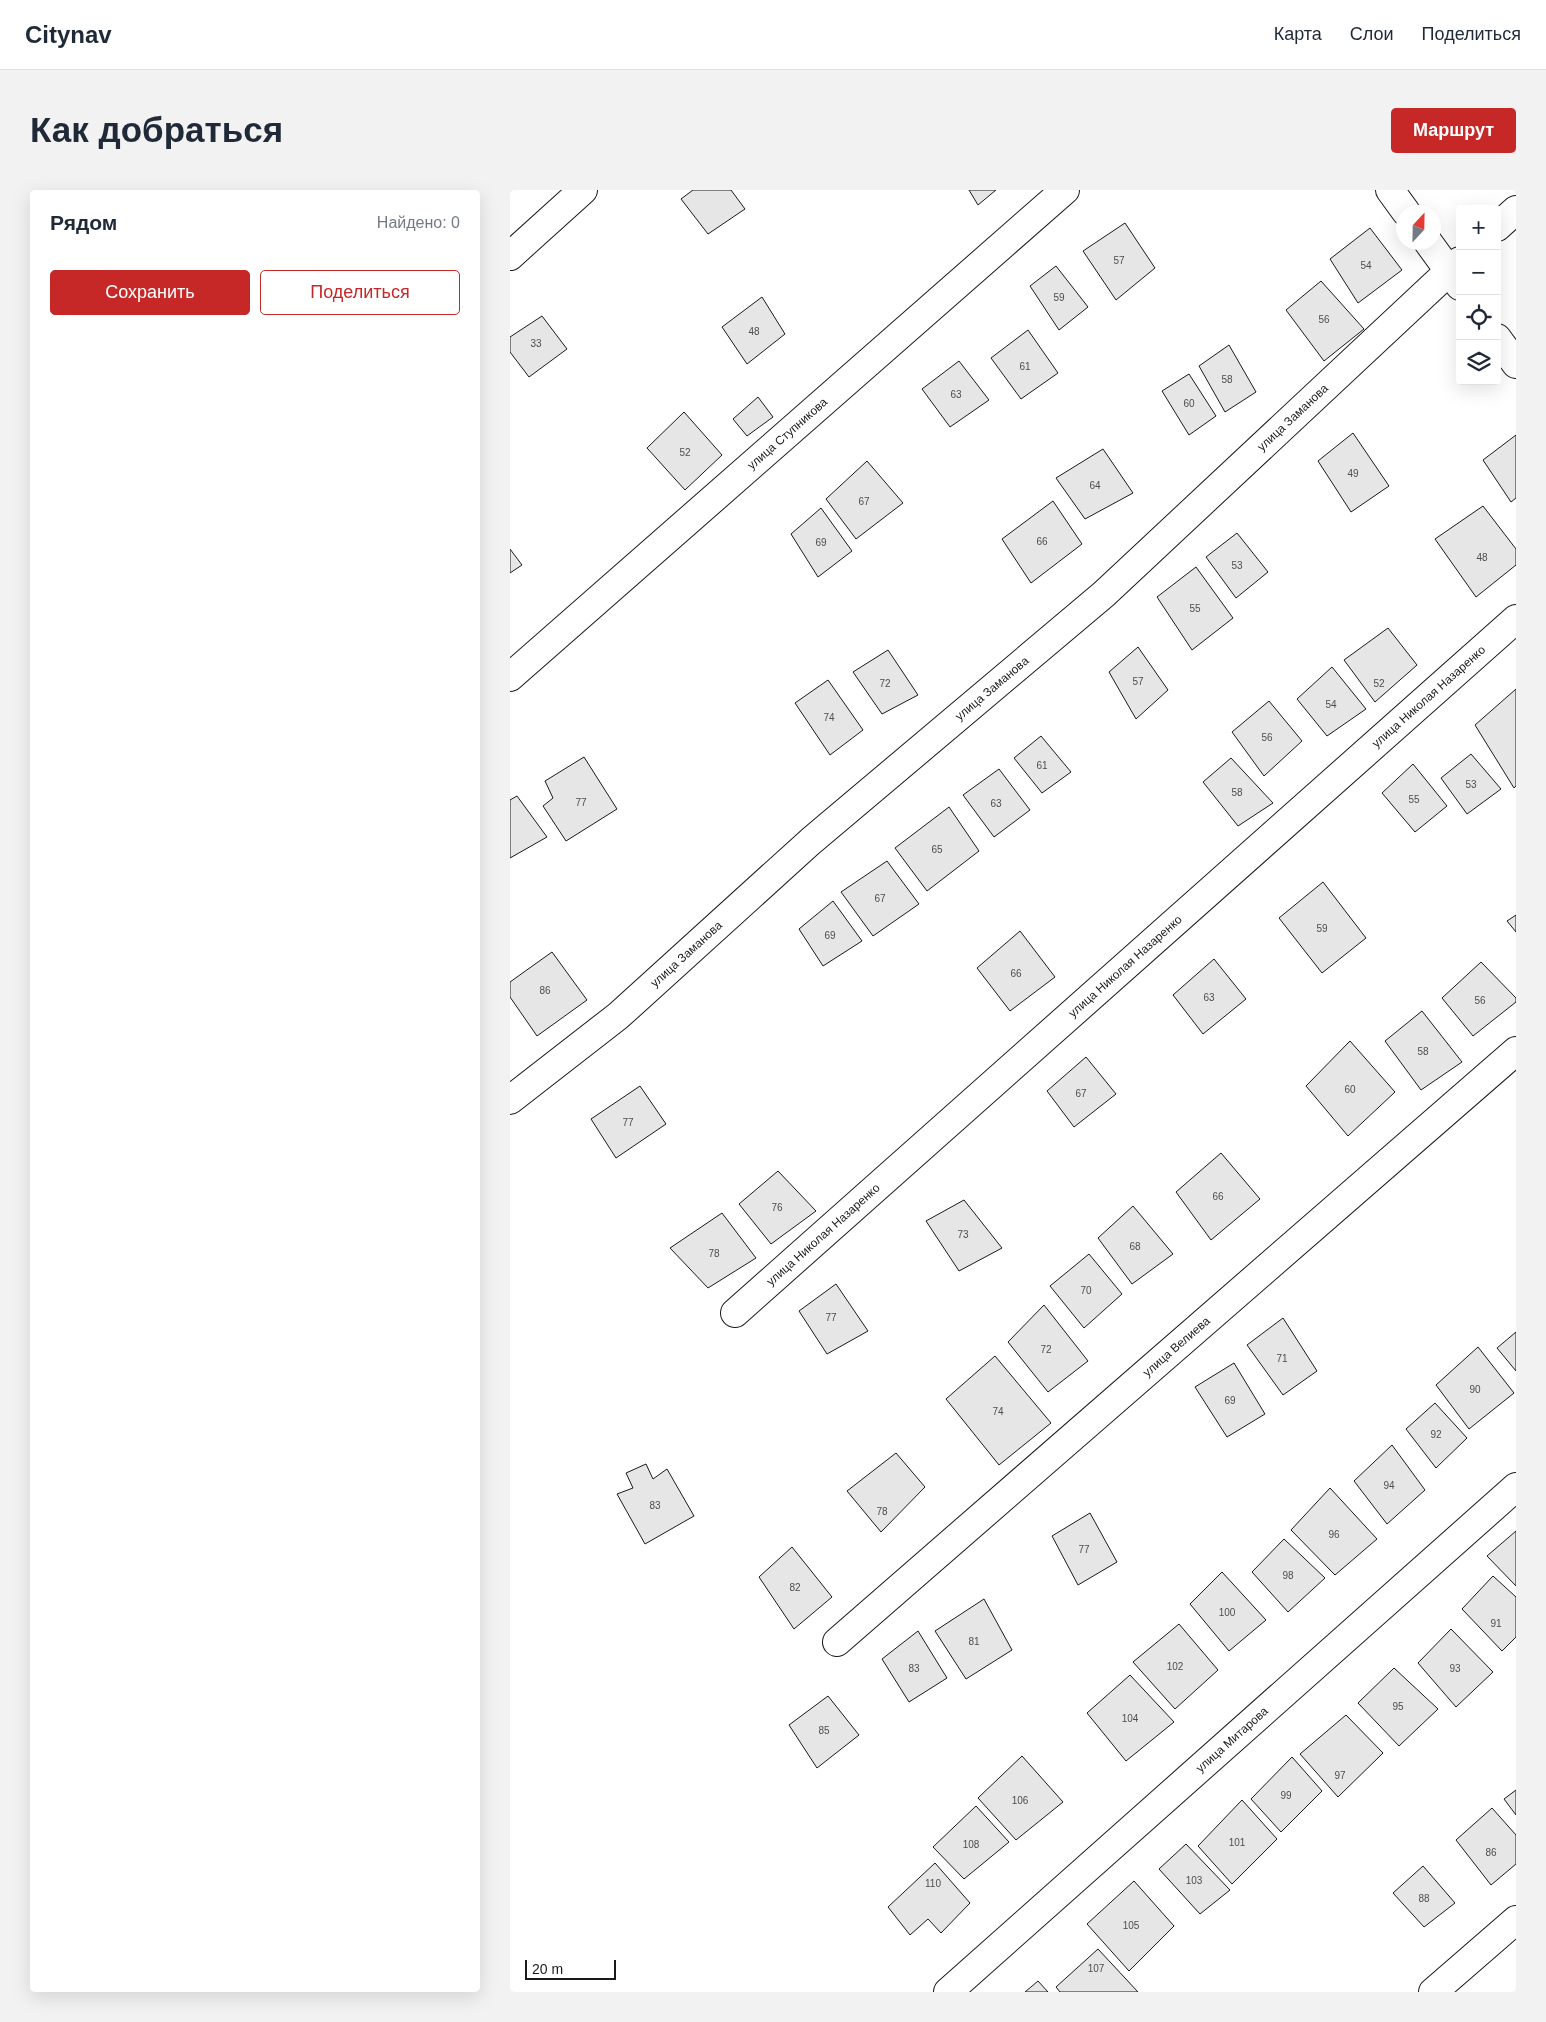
<!DOCTYPE html>
<html lang="ru">
<head>
<meta charset="utf-8">
<style>
	body { margin:0; font-family:Arial,sans-serif; background:#f2f2f3; color:#1f2937 }
	.controls { position:absolute; right:15px; top:15px; display:grid; overflow:hidden; border-radius:5px; box-shadow:0 5px 20px #0002 }
	.controls button { width:45px; height:45px; display:grid; place-items:center; padding:0; border:0; border-bottom:1px solid #e0e1e3; background:#fff; color:#1f2937; font:25px sans-serif }
	.compass { position:absolute; left:886px; top:15px; width:45px; height:45px; border-radius:50%; background:#fff; box-shadow:0 5px 20px #0002; rotate:22deg }
	.scale { position:absolute; left:15px; bottom:12px; width:91px; box-sizing:border-box; padding-left:5px; border:2px solid #1a1a1a; border-top:0; font-size:14px; line-height:18px; white-space:nowrap; color:#1a1a1a; -webkit-text-stroke:4px #fff; paint-order:stroke }
	.list { margin:0; padding:0; list-style:none }
	h2 { display:flex; justify-content:space-between; align-items:center; height:65px; margin:0; padding:0 20px; font-size:21px }
	h2 small { font-size:16px; font-weight:400; color:#747a83 }
	.actions { display:flex; gap:10px; padding:15px 20px }
	.actions a { flex:1; padding:11px 0; border:1px solid #c62828; border-radius:5px; text-align:center; font-size:18px; color:#c62828 }
	.actions .main { background:#c62828; color:#fff }
	.icon { flex:none; width:28px; height:28px; fill:none; stroke:currentColor; stroke-width:2; stroke-linecap:round; stroke-linejoin:round }
	.map { position:relative; flex:none; width:1006px; height:1802px; overflow:hidden; border-radius:5px }
	header { display:flex; align-items:center; gap:30px; box-sizing:border-box; height:70px; padding:0 25px; background:#fff; border-bottom:1px solid #e0e1e3 }
	header strong { font-size:24px }
	nav { display:flex; gap:28px; margin-inline-start:auto; font-size:18px }
	.intro { display:flex; align-items:center; justify-content:space-between; box-sizing:border-box; height:120px; padding:0 30px }
	h1 { margin:0; font-size:35px }
	.button { padding:12px 22px; border-radius:5px; background:#c62828; color:#fff; font-size:18px; font-weight:700 }
	main { display:flex; gap:30px; padding:0 30px }
	aside { flex:1; background:#fff; border-radius:5px; box-shadow:0 5px 20px #0002 }
	.map>svg:first-child { display:block }
	.building { fill:#e6e6e6; stroke:#1a1a1a }
	.lines { fill:none; stroke-linecap:round; stroke-linejoin:round }
	.minor-casing { stroke:#1a1a1a; stroke-width:30 }
	.minor { stroke:#fff; stroke-width:28 }
	.labels { text-anchor:middle; dominant-baseline:central; stroke-width:4; stroke-linejoin:round; paint-order:stroke }
	.number-label { font-size:10px; fill:#4d4d4d }
	.street-label { font-size:12px; fill:#1a1a1a; stroke:#fff }
</style>
</head>
<body>
<header>
<strong>Citynav</strong>
<nav><a>Карта</a><a>Слои</a><a>Поделиться</a></nav>
</header>
<div class="intro"><h1>Как добраться</h1><a class="button">Маршрут</a></div>
<main>
<aside>
<h2>Рядом<small>Найдено: 0</small></h2>
<ul class="list">
</ul>
<div class="actions"><a class="main">Сохранить</a><a>Поделиться</a></div>
</aside>
<div class="map">
<svg width="1006" height="1802" viewBox="0 0 1006 1802">
	<rect width="100%" height="100%" fill="#fff"/>
	<!-- building -->
	<g class="building">
		<polygon points="183,0 221,0 235,19 198,44 171,9"/>
		<polygon points="459,0 486,0 468,15"/>
		<polygon points="615,33 645,78 606,110 573,61"/>
		<polygon points="860,38 892,80 848,113 820,69"/>
		<polygon points="546,76 578,117 549,140 520,96"/>
		<polygon points="811,91 854,139 814,171 776,120"/>
		<polygon points="252,107 275,144 237,174 212,137"/>
		<polygon points="32,126 57,159 19,187 0,162 0,147"/>
		<polygon points="518,140 548,183 511,209 481,168"/>
		<polygon points="719,155 746,202 715,222 689,176"/>
		<polygon points="449,171 479,210 440,237 412,199"/>
		<polygon points="679,184 706,226 679,245 652,201"/>
		<polygon points="248,207 263,227 237,246 223,229"/>
		<polygon points="174,222 212,265 175,300 137,258"/>
		<polygon points="843,243 879,296 841,322 808,271"/>
		<polygon points="1006,245 1006,308 1001,312 973,270"/>
		<polygon points="593,259 623,303 575,329 546,288"/>
		<polygon points="357,271 393,313 346,349 316,309"/>
		<polygon points="543,311 572,354 521,393 492,349"/>
		<polygon points="973,316 1006,359 1006,375 966,407 925,349"/>
		<polygon points="311,318 342,361 308,387 281,344"/>
		<polygon points="727,343 758,382 726,408 696,367"/>
		<polygon points="0,359 12,375 0,383"/>
		<polygon points="686,377 723,428 682,460 647,407"/>
		<polygon points="878,438 907,475 865,512 834,470"/>
		<polygon points="628,457 658,500 626,529 599,482"/>
		<polygon points="378,460 408,505 372,524 343,482"/>
		<polygon points="822,477 856,519 817,546 787,509"/>
		<polygon points="318,490 353,540 320,565 285,513"/>
		<polygon points="1006,499 1006,596 1004,598 965,535"/>
		<polygon points="759,511 792,551 754,586 722,542"/>
		<polygon points="531,546 561,582 532,603 504,568"/>
		<polygon points="961,564 991,599 957,624 931,588"/>
		<polygon points="74,567 107,619 56,651 33,616 43,608 35,591"/>
		<polygon points="721,568 763,613 728,636 693,592"/>
		<polygon points="903,574 937,616 905,642 872,603"/>
		<polygon points="489,579 520,620 484,647 453,605"/>
		<polygon points="7,606 37,647 0,668 0,610"/>
		<polygon points="439,617 469,661 417,701 385,658"/>
		<polygon points="377,671 409,714 363,746 331,702"/>
		<polygon points="813,692 856,748 812,783 769,728"/>
		<polygon points="323,711 352,751 313,776 289,739"/>
		<polygon points="1006,725 1006,742 997,731"/>
		<polygon points="510,741 545,787 500,821 467,778"/>
		<polygon points="42,762 77,810 27,846 0,807 0,792"/>
		<polygon points="704,769 736,809 693,844 663,805"/>
		<polygon points="971,772 1006,808 1006,812 963,846 932,808"/>
		<polygon points="912,821 952,872 911,900 875,851"/>
		<polygon points="840,851 885,902 838,946 796,896"/>
		<polygon points="576,867 606,904 564,937 537,901"/>
		<polygon points="130,896 156,934 106,968 81,929"/>
		<polygon points="711,963 750,1009 701,1050 666,1002"/>
		<polygon points="268,981 306,1021 261,1054 229,1014"/>
		<polygon points="454,1010 492,1058 449,1081 416,1031"/>
		<polygon points="623,1016 663,1064 622,1094 588,1048"/>
		<polygon points="212,1023 246,1068 198,1098 160,1058"/>
		<polygon points="579,1064 612,1104 574,1138 540,1096"/>
		<polygon points="326,1094 358,1141 317,1164 289,1121"/>
		<polygon points="534,1115 578,1171 538,1202 498,1152"/>
		<polygon points="773,1128 807,1181 773,1205 737,1155"/>
		<polygon points="1006,1142 1006,1181 987,1158"/>
		<polygon points="968,1157 1004,1203 959,1239 926,1195"/>
		<polygon points="485,1166 541,1233 489,1275 436,1209"/>
		<polygon points="724,1173 755,1224 717,1247 685,1197"/>
		<polygon points="925,1213 957,1248 926,1278 896,1239"/>
		<polygon points="882,1255 915,1300 877,1334 844,1291"/>
		<polygon points="386,1263 415,1297 371,1342 337,1301"/>
		<polygon points="136,1274 143,1289 157,1279 184,1326 135,1354 107,1304 123,1298 116,1283"/>
		<polygon points="820,1298 867,1349 825,1385 781,1340"/>
		<polygon points="580,1323 607,1372 568,1395 542,1346"/>
		<polygon points="1006,1341 1006,1396 977,1366"/>
		<polygon points="774,1349 815,1388 778,1422 742,1382"/>
		<polygon points="282,1357 322,1407 284,1439 249,1387"/>
		<polygon points="712,1382 756,1430 719,1461 680,1414"/>
		<polygon points="983,1386 1006,1407 1006,1447 992,1461 952,1419"/>
		<polygon points="474,1409 502,1460 456,1489 425,1441"/>
		<polygon points="669,1434 708,1480 665,1519 623,1472"/>
		<polygon points="941,1439 983,1482 946,1517 908,1473"/>
		<polygon points="408,1441 437,1488 399,1512 372,1469"/>
		<polygon points="884,1478 928,1519 889,1556 848,1513"/>
		<polygon points="620,1485 664,1532 616,1571 577,1523"/>
		<polygon points="318,1506 349,1545 307,1578 279,1535"/>
		<polygon points="836,1525 873,1563 828,1607 790,1564"/>
		<polygon points="512,1566 553,1612 506,1650 468,1608"/>
		<polygon points="782,1567 812,1601 771,1642 741,1609"/>
		<polygon points="1006,1600 1006,1625 994,1609"/>
		<polygon points="732,1610 767,1649 722,1694 688,1656"/>
		<polygon points="466,1616 499,1652 454,1689 423,1657"/>
		<polygon points="982,1618 1006,1645 1006,1674 981,1695 946,1650"/>
		<polygon points="676,1654 720,1700 690,1724 649,1679"/>
		<polygon points="425,1673 460,1713 431,1743 418,1729 400,1745 378,1717"/>
		<polygon points="913,1676 945,1713 914,1737 883,1703"/>
		<polygon points="624,1691 664,1736 619,1781 577,1734"/>
		<polygon points="588,1759 628,1802 550,1802 546,1797"/>
		<polygon points="528,1791 538,1802 515,1802"/>
	</g>
	<g class="lines">
		<defs>
			<g id="minor">
				<polyline points="880,0 896,22"/>
				<polyline points="987,37 1006,20"/>
				<polyline points="918,52 950,96"/>
				<polyline points="0,66 73,0"/>
				<polyline points="987,148 1006,174"/>
				<path id="s1" d="M0 487 555 0"/>
				<path id="s2" d="M0 910 108 826 301 651 594 404 950 71"/>
				<path id="s3" d="M225 1123 1006 429"/>
				<path id="s4" d="M327 1452 1006 861"/>
				<path id="s5" d="M438 1802 1006 1297"/>
				<polyline points="923,1802 1006,1730"/>
			</g>
		</defs>
		<!-- minor casing -->
		<use href="#minor" class="minor-casing"/>
		<!-- minor -->
		<use href="#minor" class="minor"/>
	</g>
	<g class="labels">
		<!-- number labels -->
		<g class="number-label">
			<text x="609" y="70">57</text>
			<text x="856" y="75">54</text>
			<text x="549" y="107">59</text>
			<text x="814" y="129">56</text>
			<text x="244" y="141">48</text>
			<text x="26" y="153">33</text>
			<text x="515" y="176">61</text>
			<text x="717" y="189">58</text>
			<text x="446" y="204">63</text>
			<text x="679" y="213">60</text>
			<text x="175" y="262">52</text>
			<text x="843" y="283">49</text>
			<text x="585" y="295">64</text>
			<text x="354" y="311">67</text>
			<text x="532" y="351">66</text>
			<text x="311" y="352">69</text>
			<text x="972" y="367">48</text>
			<text x="727" y="375">53</text>
			<text x="685" y="418">55</text>
			<text x="628" y="491">57</text>
			<text x="375" y="493">72</text>
			<text x="869" y="493">52</text>
			<text x="821" y="514">54</text>
			<text x="319" y="527">74</text>
			<text x="757" y="547">56</text>
			<text x="532" y="575">61</text>
			<text x="961" y="594">53</text>
			<text x="727" y="602">58</text>
			<text x="904" y="609">55</text>
			<text x="71" y="612">77</text>
			<text x="486" y="613">63</text>
			<text x="427" y="659">65</text>
			<text x="370" y="708">67</text>
			<text x="812" y="738">59</text>
			<text x="320" y="745">69</text>
			<text x="506" y="783">66</text>
			<text x="35" y="800">86</text>
			<text x="699" y="807">63</text>
			<text x="970" y="810">56</text>
			<text x="913" y="861">58</text>
			<text x="840" y="899">60</text>
			<text x="571" y="903">67</text>
			<text x="118" y="932">77</text>
			<text x="708" y="1006">66</text>
			<text x="267" y="1017">76</text>
			<text x="453" y="1044">73</text>
			<text x="625" y="1056">68</text>
			<text x="204" y="1063">78</text>
			<text x="576" y="1100">70</text>
			<text x="321" y="1127">77</text>
			<text x="536" y="1159">72</text>
			<text x="772" y="1168">71</text>
			<text x="965" y="1199">90</text>
			<text x="720" y="1210">69</text>
			<text x="488" y="1221">74</text>
			<text x="926" y="1244">92</text>
			<text x="879" y="1295">94</text>
			<text x="145" y="1315">83</text>
			<text x="372" y="1321">78</text>
			<text x="824" y="1344">96</text>
			<text x="574" y="1359">77</text>
			<text x="778" y="1385">98</text>
			<text x="285" y="1397">82</text>
			<text x="717" y="1422">100</text>
			<text x="986" y="1433">91</text>
			<text x="464" y="1451">81</text>
			<text x="665" y="1476">102</text>
			<text x="404" y="1478">83</text>
			<text x="945" y="1478">93</text>
			<text x="888" y="1516">95</text>
			<text x="620" y="1528">104</text>
			<text x="314" y="1540">85</text>
			<text x="830" y="1585">97</text>
			<text x="776" y="1605">99</text>
			<text x="510" y="1610">106</text>
			<text x="727" y="1652">101</text>
			<text x="461" y="1654">108</text>
			<text x="981" y="1662">86</text>
			<text x="684" y="1690">103</text>
			<text x="423" y="1693">110</text>
			<text x="914" y="1708">88</text>
			<text x="621" y="1735">105</text>
			<text x="586" y="1778">107</text>
		</g>
		<!-- street labels -->
		<g class="street-label">
			<text stroke="none"><textPath href="#s2" startOffset="1039">улица Заманова</textPath></text>
			<text stroke="none"><textPath href="#s1" startOffset="369">улица Ступникова</textPath></text>
			<text stroke="none"><textPath href="#s2" startOffset="634">улица Заманова</textPath></text>
			<text stroke="none"><textPath href="#s3" startOffset="928">улица Николая Назаренко</textPath></text>
			<text stroke="none"><textPath href="#s2" startOffset="229">улица Заманова</textPath></text>
			<text stroke="none"><textPath href="#s3" startOffset="522">улица Николая Назаренко</textPath></text>
			<text stroke="none"><textPath href="#s3" startOffset="118">улица Николая Назаренко</textPath></text>
			<text stroke="none"><textPath href="#s4" startOffset="450">улица Велиева</textPath></text>
			<text stroke="none"><textPath href="#s5" startOffset="380">улица Митарова</textPath></text>
		</g>
	</g>
</svg>
<div class="controls">
<button>+</button>
<button>−</button>
<button><svg class="icon" aria-label="locate" viewBox="0 0 24 24"><circle cx="12" cy="12" r="6"/><path d="M12 2v4M12 18v4M2 12h4M18 12h4"/></svg></button>
<button><svg class="icon" aria-label="layers" viewBox="0 0 24 24"><path d="M12 4l9 5-9 5-9-5zM3 14l9 5 9-5"/></svg></button>
</div>
<svg class="compass" viewBox="-18 -18 36 36"><path d="M0-13l5 13h-10z" fill="#e53935"/><path d="M0 13l5-13h-10z" fill="#747a83"/></svg>
<div class="scale">20 m</div>
</div>
</main>
</body>
</html>
